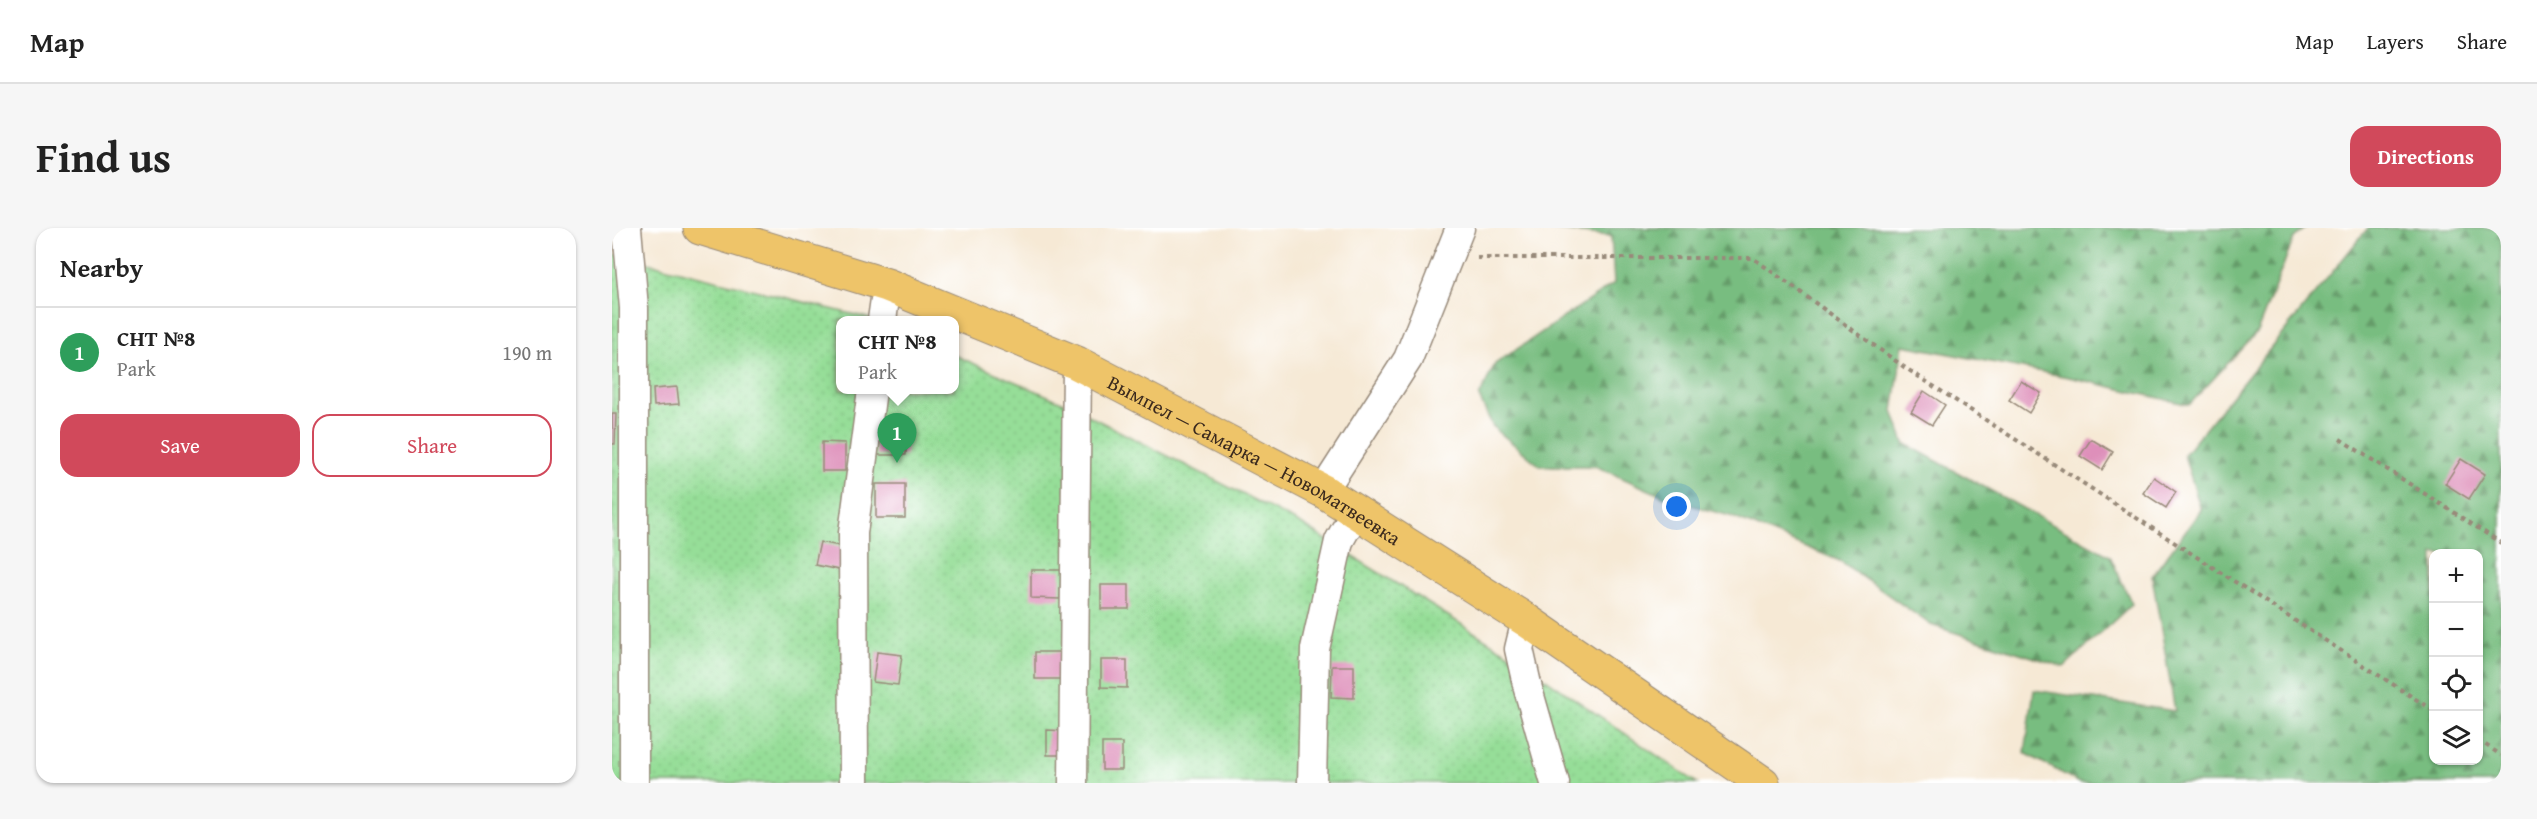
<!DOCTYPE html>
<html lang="en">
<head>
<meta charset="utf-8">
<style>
	body { margin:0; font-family:"Gentium Book Plus",serif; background:#f6f6f6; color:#222 }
	.controls { position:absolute; right:18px; bottom:18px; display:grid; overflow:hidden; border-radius:12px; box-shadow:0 2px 4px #0004 }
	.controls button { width:54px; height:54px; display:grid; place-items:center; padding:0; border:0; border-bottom:2px solid #e0e0e0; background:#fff; color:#222; font:30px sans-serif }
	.you { position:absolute; left:1065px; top:279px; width:21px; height:21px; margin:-15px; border:4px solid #fff; border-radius:50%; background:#1a73e8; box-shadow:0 0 0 9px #1a73e833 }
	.badge { display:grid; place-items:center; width:39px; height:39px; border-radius:50%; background:#d1495b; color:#fff; font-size:20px; font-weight:700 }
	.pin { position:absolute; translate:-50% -50px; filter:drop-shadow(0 2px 3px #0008) }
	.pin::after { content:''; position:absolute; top:32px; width:21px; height:18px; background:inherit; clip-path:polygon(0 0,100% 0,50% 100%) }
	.popup { position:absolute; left:224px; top:88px; width:123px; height:78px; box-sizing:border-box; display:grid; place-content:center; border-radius:12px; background:#fff; filter:drop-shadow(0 2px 4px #0005); font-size:20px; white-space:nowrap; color:#767676 }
	.popup b { font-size:22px; color:#222 }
	.popup::after { content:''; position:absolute; left:50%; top:100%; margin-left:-12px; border:12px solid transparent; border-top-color:#fff }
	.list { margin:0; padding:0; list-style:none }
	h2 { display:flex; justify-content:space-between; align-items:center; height:78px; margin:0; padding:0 24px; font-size:26px }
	h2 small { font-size:20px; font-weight:400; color:#767676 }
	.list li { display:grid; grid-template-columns:39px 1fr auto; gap:18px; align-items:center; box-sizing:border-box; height:90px; padding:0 24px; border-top:2px solid #e0e0e0 }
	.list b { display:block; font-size:22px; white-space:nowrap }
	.list p { margin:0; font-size:20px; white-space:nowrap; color:#767676 }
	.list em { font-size:20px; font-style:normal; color:#767676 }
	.actions { display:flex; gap:12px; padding:18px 24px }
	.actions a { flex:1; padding:14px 0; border:2px solid #d1495b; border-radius:18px; text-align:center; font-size:21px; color:#d1495b }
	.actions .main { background:#d1495b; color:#fff }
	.icon { flex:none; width:33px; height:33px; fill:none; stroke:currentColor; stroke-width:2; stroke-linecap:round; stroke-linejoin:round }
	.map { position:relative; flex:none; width:1889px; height:555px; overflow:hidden; border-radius:18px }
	header { display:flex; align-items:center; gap:36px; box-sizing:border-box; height:84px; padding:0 30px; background:#fff; border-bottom:2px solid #e0e0e0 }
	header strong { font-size:28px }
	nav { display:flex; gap:33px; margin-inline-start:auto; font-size:21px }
	.intro { display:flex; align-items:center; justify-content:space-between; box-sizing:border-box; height:144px; padding:0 36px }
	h1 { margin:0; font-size:42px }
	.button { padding:15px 27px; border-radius:18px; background:#d1495b; color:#fff; font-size:21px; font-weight:700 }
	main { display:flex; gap:36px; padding:0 36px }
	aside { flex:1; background:#fff; border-radius:18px; box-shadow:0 2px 4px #0004 }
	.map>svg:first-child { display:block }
	.forest { fill:url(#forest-firs); stroke:#5a744f; stroke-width:1.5; fill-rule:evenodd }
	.garden { fill:url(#garden-dots); stroke:#68845b; stroke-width:1.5 }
	.building { fill:#de8fba }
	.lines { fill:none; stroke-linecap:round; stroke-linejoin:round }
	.minor-casing { stroke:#988a7a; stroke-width:31 }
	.major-casing { stroke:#988a7a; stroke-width:35 }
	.path { stroke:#988a7a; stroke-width:4; stroke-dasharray:4.5 4.5; stroke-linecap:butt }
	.minor { stroke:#fff; stroke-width:28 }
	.major { stroke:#eec469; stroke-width:33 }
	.labels { text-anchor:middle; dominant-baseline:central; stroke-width:5; stroke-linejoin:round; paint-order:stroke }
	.street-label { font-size:20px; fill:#3b2a1e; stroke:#fff }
</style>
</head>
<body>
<header>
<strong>Map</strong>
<nav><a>Map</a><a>Layers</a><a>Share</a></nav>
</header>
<div class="intro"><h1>Find us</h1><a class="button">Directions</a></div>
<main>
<aside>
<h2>Nearby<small></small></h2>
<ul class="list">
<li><span class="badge" style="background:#2e9e5b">1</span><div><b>СНТ №8</b><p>Park</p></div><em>190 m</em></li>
</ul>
<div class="actions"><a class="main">Save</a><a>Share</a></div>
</aside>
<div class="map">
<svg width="1889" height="555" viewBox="0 0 1889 555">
	<defs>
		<pattern id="forest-firs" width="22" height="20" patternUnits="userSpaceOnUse" patternTransform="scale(1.5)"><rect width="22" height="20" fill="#78bd80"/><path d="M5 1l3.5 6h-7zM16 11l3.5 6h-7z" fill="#649a68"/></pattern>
		<pattern id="garden-dots" width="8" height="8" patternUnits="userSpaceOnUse" patternTransform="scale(1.5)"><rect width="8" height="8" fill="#96de98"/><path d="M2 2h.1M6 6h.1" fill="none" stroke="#82bf83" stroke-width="1.8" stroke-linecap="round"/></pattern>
	</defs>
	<rect width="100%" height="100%" fill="#fff"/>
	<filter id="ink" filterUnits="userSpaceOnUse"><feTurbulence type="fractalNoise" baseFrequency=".0167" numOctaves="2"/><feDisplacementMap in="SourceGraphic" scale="12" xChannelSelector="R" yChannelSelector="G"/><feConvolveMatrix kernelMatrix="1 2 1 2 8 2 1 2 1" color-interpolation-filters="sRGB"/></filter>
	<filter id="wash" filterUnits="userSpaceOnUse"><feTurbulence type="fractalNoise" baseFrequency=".008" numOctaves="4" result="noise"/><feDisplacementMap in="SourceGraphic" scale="24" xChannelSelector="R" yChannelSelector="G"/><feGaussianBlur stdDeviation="1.35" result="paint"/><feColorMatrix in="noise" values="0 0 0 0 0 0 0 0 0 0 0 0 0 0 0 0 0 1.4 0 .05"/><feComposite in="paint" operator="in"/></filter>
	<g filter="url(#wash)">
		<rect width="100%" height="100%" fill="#f6e9d5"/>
		<!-- forest -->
		<g class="forest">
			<polygon points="923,0 1694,0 1682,10 1645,104 1577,177 1461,150 1291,117 1281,183 1292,215 1498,328 1520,376 1452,439 1319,397 1228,333 1118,288 1060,272 983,238 928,238 881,199 867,169 883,136 1002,55 999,8"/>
			<path d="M1756 0H1889V555H1468L1413 525 1422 462 1563 483 1540 348 1589 282 1572 227ZM1822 326H1866V532H1822Z"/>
		</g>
		<!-- garden -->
		<polygon class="garden" points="0,26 263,92 228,92 228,162 342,162 342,127 452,175 689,296 900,428 1085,555 0,555"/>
		<g id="blocks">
			<!-- building -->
			<g class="building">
				<polygon points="1409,153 1429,165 1417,185 1397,172"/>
				<polygon points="65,159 67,176 42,178 41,161"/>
				<polygon points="1312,163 1333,177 1320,197 1299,184"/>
				<polygon points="0,186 4,186 3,216 0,216"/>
				<polygon points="264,195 295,196 294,227 264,227"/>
				<polygon points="1479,211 1501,224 1490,242 1468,228"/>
				<polygon points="210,214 233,215 233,243 210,243"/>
				<polygon points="1849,231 1873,246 1857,271 1833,256"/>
				<polygon points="1542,249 1564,264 1554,280 1531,265"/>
				<rect x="264" y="256" width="29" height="34"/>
				<polygon points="208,314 232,319 227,342 203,337"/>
				<polygon points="419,342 449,342 448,371 419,370"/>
				<rect x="489" y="357" width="28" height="24"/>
				<polygon points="265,424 290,427 286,457 261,454"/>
				<rect x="423" y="424" width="29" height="27"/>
				<polygon points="489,432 515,432 515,460 489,459"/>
				<polygon points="720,438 742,438 742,470 719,469"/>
				<polygon points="435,502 455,503 455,527 435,527"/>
				<rect x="490" y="515" width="20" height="27"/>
			</g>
		</g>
	</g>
	<g filter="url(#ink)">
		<use href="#blocks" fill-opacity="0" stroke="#988a7a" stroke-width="1.5"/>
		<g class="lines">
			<defs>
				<g id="minor">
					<polyline points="15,0 22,80 22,555"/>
					<polyline points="270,92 275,57"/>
					<polyline points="711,263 796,131 848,0"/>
					<polyline points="914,392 907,421 916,461 943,555"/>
					<polyline points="242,555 241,305 260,162"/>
					<polyline points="461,555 465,135"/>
					<polyline points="700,555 703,421 727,313 743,285"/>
				</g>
				<g id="major">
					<path id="s1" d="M88 0 275 57 465 135 711 263 914 392 1151 555"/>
				</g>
			</defs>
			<!-- minor casing -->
			<use href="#minor" class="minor-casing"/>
			<!-- major casing -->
			<use href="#major" class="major-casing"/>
			<!-- path -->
			<g class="path">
				<polyline points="865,30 1141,30 1292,139 1822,483"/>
				<polyline points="1728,211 1889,315"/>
				<polyline points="1866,512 1889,527"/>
			</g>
			<!-- minor -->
			<use href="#minor" class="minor"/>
			<!-- major -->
			<use href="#major" class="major"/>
		</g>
	</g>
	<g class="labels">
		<!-- street labels -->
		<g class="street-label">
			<text stroke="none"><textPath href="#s1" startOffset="603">Вымпел — Самарка — Новоматвеевка</textPath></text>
		</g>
	</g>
</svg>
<div class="controls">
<button>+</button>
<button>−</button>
<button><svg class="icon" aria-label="locate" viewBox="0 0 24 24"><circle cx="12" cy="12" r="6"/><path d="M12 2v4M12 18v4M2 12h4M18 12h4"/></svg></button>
<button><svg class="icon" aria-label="layers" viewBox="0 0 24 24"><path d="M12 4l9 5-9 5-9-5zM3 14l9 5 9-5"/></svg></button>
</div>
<div class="you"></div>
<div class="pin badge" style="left:285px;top:235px;background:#2e9e5b">1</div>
<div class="popup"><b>СНТ №8</b>Park</div>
</div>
</main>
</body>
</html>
